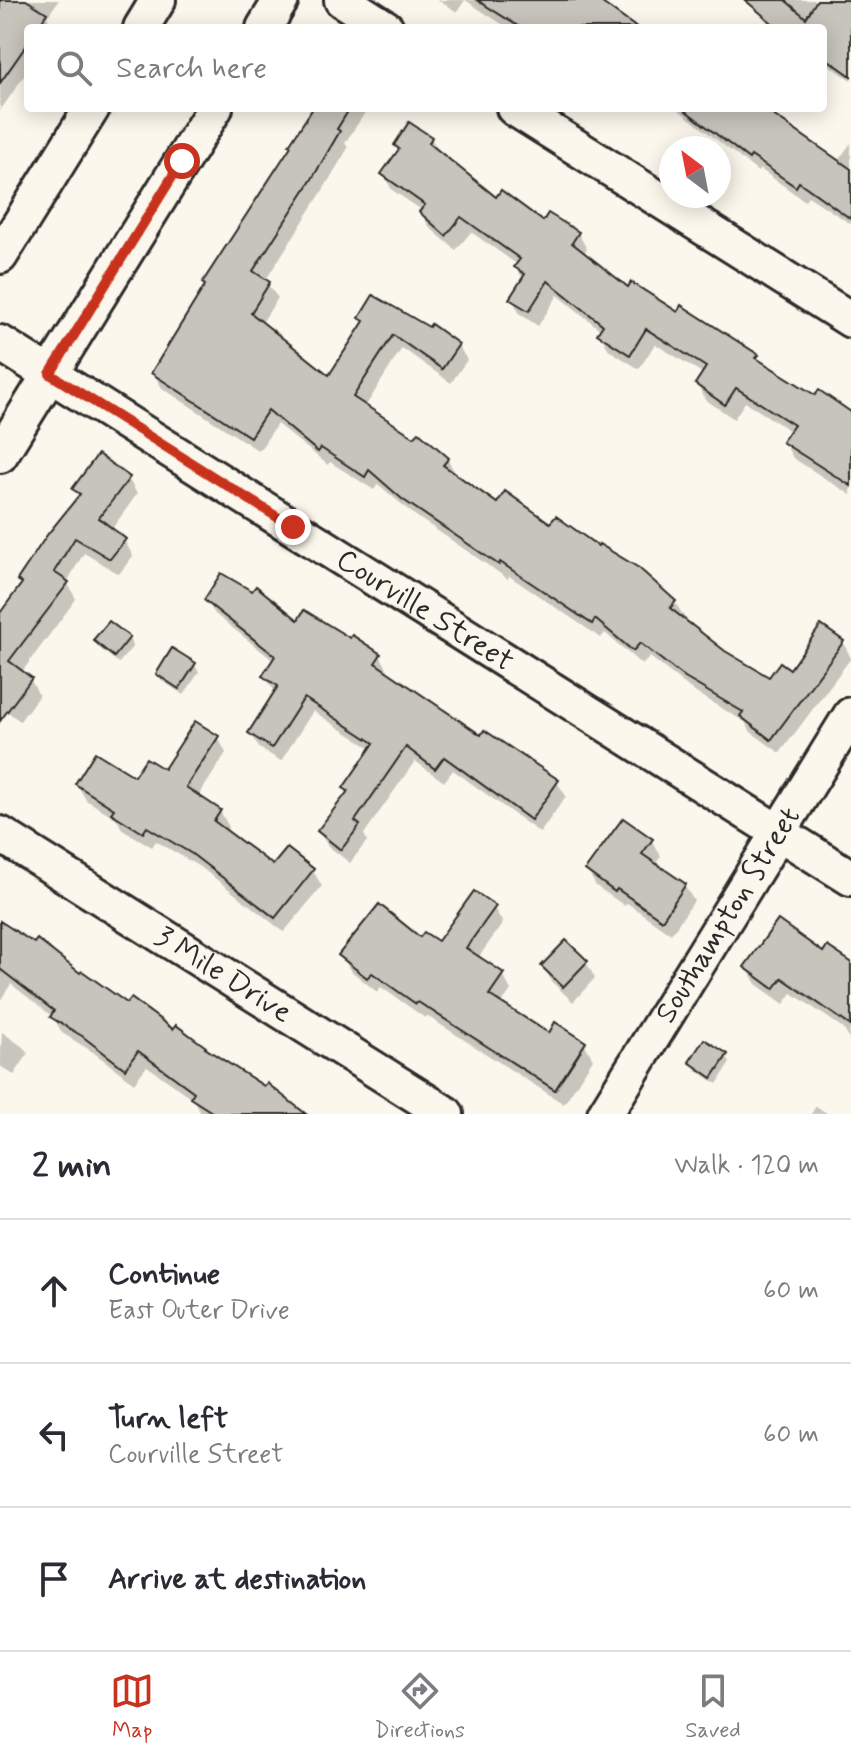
<!DOCTYPE html>
<html lang="en">
<head>
<meta charset="utf-8">
<style>
	body { margin:0; font-family:Mynerve,sans-serif; background:#f7f7f7; color:#2b2b33 }
	.compass { position:absolute; left:659px; top:136px; width:72px; height:72px; border-radius:50%; background:#fff; box-shadow:0 4px 20px #0003; rotate:328deg }
	.stop { position:absolute; width:24px; height:24px; margin:-18px; border:6px solid #c8321e; border-radius:50%; background:#fff }
	.stop.end { background:#c8321e; border-color:#fff; box-shadow:0 2px 8px #0008 }
	.list { margin:0; padding:0; list-style:none }
	h2 { display:flex; justify-content:space-between; align-items:center; height:104px; margin:0; padding:0 32px; font-size:34px }
	h2 small { font-size:26px; font-weight:400; color:#7c7c81 }
	.list li { display:grid; grid-template-columns:52px 1fr auto; gap:24px; align-items:center; box-sizing:border-box; height:144px; padding:0 32px; border-top:2px solid #e1e1e2 }
	.list b { display:block; font-size:30px; white-space:nowrap }
	.list p { margin:0; font-size:26px; white-space:nowrap; color:#7c7c81 }
	.list em { font-size:26px; font-style:normal; color:#7c7c81 }
	.icon { flex:none; width:44px; height:44px; fill:none; stroke:currentColor; stroke-width:2; stroke-linecap:round; stroke-linejoin:round }
	.map { position:relative; flex:none; width:851px; height:1114px; overflow:hidden }
	.search { position:absolute; background:#fff; box-shadow:0 4px 20px #0003; left:24px; right:24px; top:24px; height:88px; display:flex; align-items:center; gap:20px; box-sizing:border-box; padding:0 28px; border-radius:8px; color:#7c7c81; font-size:30px }
	.sheet { height:536px; background:#fff }
	nav { display:flex; justify-content:space-around; align-items:center; box-sizing:border-box; height:112px; border-top:2px solid #e1e1e2; background:#fff; font-size:22px; color:#7c7c81 }
	nav a { display:grid; justify-items:center; gap:4px }
	nav .on { color:#c8321e }
	.map>svg:first-child { display:block }
	.shadow { fill:#0003 }
	.building { fill:#c7c4bc; stroke:#2b2b2b; stroke-width:2 }
	.lines { fill:none; stroke-linecap:round; stroke-linejoin:round }
	.minor-casing { stroke:#2b2b2b; stroke-width:40 }
	.minor { stroke:#fbf7ec; stroke-width:34 }
	.route { stroke:#c8321e; stroke-width:10 }
	.labels { text-anchor:middle; dominant-baseline:central; stroke-width:8; stroke-linejoin:round; paint-order:stroke }
	.street-label { font-size:30px; fill:#2b2b2b; stroke:#fbf7ec }
</style>
</head>
<body>
<div class="map">
<svg width="851" height="1114" viewBox="0 0 851 1114">
	<rect width="100%" height="100%" fill="#fbf7ec"/>
	<filter id="ink" filterUnits="userSpaceOnUse"><feTurbulence type="fractalNoise" baseFrequency=".0125" numOctaves="2"/><feDisplacementMap in="SourceGraphic" scale="16" xChannelSelector="R" yChannelSelector="G"/><feConvolveMatrix kernelMatrix="1 2 1 2 8 2 1 2 1" color-interpolation-filters="sRGB"/></filter>
	<g filter="url(#ink)">
		<!-- shadow -->
		<g class="shadow">
			<polygon points="0,0 59,0 47,17 53,28 28,28 28,70 0,111"/>
			<polygon points="438,0 597,0 638,28 508,28 465,0 457,12"/>
			<polygon points="768,0 851,0 851,80 823,61 823,28 776,28 765,20 759,10"/>
			<polygon points="315,108 368,108 345,143 348,148 320,195 265,281 278,298 261,324 329,378 365,324 362,318 458,345 467,360 451,383 402,348 365,407 447,459 456,474 497,506 551,526 675,602 684,617 682,619 724,653 769,680 790,672 843,642 851,658 780,753 751,732 745,722 696,693 650,657 642,665 605,633 601,638 509,576 508,579 413,514 378,484 374,490 330,462 328,465 277,424 259,451 162,388 153,373"/>
			<polygon points="676,108 762,108 837,162 851,143 851,224 808,196 805,201 760,169 758,172"/>
			<polygon points="431,138 440,154 496,200 544,223 578,233 587,249 583,254 628,289 757,356 761,363 815,398 851,415 851,495 793,458 784,442 792,432 745,402 734,419 706,400 697,385 704,374 655,344 639,369 609,350 600,334 602,331 558,295 538,326 520,314 512,299 524,280 516,267 518,265 471,232 456,250 430,228 421,213 423,211 392,190 383,174 400,151 396,145"/>
			<polygon points="128,478 137,494 111,530 124,540 133,556 119,574 84,553 67,582 76,599 21,673 30,679 39,695 20,721 4,709 0,718 0,616 23,586 20,580 79,498 75,489"/>
			<polygon points="206,600 298,623 380,655 388,670 386,673 481,738 557,782 566,796 540,833 453,770 444,782 415,761 364,834 367,841 350,863 328,846 319,832 349,793 345,788 372,749 313,711 281,761 259,748 251,733 276,693 264,676 274,661 215,614"/>
			<polygon points="109,623 129,639 133,646 119,663 99,648 95,640"/>
			<polygon points="194,664 199,672 184,695 162,681 158,674"/>
			<polygon points="218,737 226,753 198,797 220,811 229,827 225,832 274,868 288,850 313,871 322,886 284,932 203,869 156,841 152,847 122,829 116,818 86,800 77,784 135,779 164,772"/>
			<polygon points="651,840 661,856 655,865 684,885 694,901 671,934 627,903 625,906 596,886 587,870"/>
			<polygon points="494,908 503,923 478,958 502,974 511,990 502,1003 549,1035 584,1043 593,1059 564,1104 427,1016 425,1018 381,987 377,992 350,970 341,955 421,940 438,944"/>
			<polygon points="0,924 128,1006 204,1048 303,1114 201,1114 193,1099 147,1066 134,1083 93,1052 62,1033 53,1017 11,984 0,1001"/>
			<polygon points="823,955 851,965 851,1032 849,1030 851,1042 843,1028 792,993 784,1004 756,984 747,968"/>
			<polygon points="586,962 595,978 573,1002 552,982 543,966"/>
			<polygon points="2,1032 23,1047 28,1054 14,1075 0,1066"/>
			<polygon points="726,1055 730,1063 717,1084 696,1070 692,1062"/>
			<polygon points="816,1106 828,1114 811,1114"/>
		</g>
		<!-- building -->
		<g class="building">
			<polygon points="0,0 26,0 47,13 37,28 28,28 28,43 0,83"/>
			<polygon points="477,0 598,0 637,28 521,28"/>
			<polygon points="745,0 785,0 806,18 817,0 851,0 851,76 823,56 823,28 778,28"/>
			<polygon points="313,108 350,108 337,129 340,131 312,179 253,271 270,282 251,313 329,375 364,321 359,318 373,295 429,327 431,324 459,344 442,369 393,335 353,397 414,437 419,432 449,458 443,465 497,503 505,491 550,523 556,516 598,546 599,544 639,568 676,601 670,608 725,651 769,677 780,662 790,669 821,625 844,641 771,740 740,716 743,712 685,678 640,643 633,651 595,619 592,624 500,562 499,565 402,499 369,470 365,477 321,448 318,452 268,410 250,437 151,373 205,285 202,283 291,146 289,145"/>
			<polygon points="682,108 763,108 851,169 851,219 799,182 796,187 751,156 749,159"/>
			<polygon points="409,122 432,137 429,143 496,197 501,190 543,221 548,213 579,232 572,243 628,287 631,282 678,312 681,305 759,355 756,358 815,395 819,390 851,412 851,486 782,442 794,425 736,388 725,405 695,384 706,367 646,329 630,355 597,334 603,325 548,281 529,311 509,299 525,274 514,267 520,259 461,217 446,236 419,212 425,205 381,174 399,149 394,145"/>
			<polygon points="98,454 130,477 99,518 126,539 110,559 75,538 54,572 69,582 9,661 32,678 0,721 0,613 22,583 17,580 47,535 80,494 72,489"/>
			<polygon points="221,573 252,591 256,586 298,620 304,610 350,638 352,635 381,654 375,663 481,735 484,730 559,780 531,820 444,757 435,769 406,747 355,821 360,825 341,850 317,831 348,791 343,788 374,743 304,698 272,748 248,733 278,686 262,676 275,656 204,600"/>
			<polygon points="109,621 130,637 114,657 93,640"/>
			<polygon points="172,648 196,663 179,689 156,674"/>
			<polygon points="195,721 219,736 186,787 221,810 214,821 273,865 287,848 314,869 275,918 192,854 147,827 143,833 111,813 114,809 75,784 95,752 134,776 146,758 164,769"/>
			<polygon points="623,818 653,839 642,854 686,884 662,920 617,889 615,892 585,870"/>
			<polygon points="474,891 496,906 466,948 504,973 489,995 549,1033 555,1022 586,1042 555,1090 418,1002 416,1004 372,973 367,978 338,955 379,904 420,937 424,932 438,941"/>
			<polygon points="778,920 823,952 827,946 851,962 851,1026 782,978 774,989 744,967"/>
			<polygon points="0,921 34,943 37,939 80,973 82,971 127,1003 131,998 173,1029 176,1025 206,1047 205,1048 264,1086 267,1083 306,1114 215,1114 190,1098 194,1092 138,1051 125,1069 82,1036 50,1017 54,1011 0,969"/>
			<polygon points="566,940 588,961 563,987 541,966"/>
			<polygon points="704,1039 728,1054 712,1078 689,1062"/>
		</g>
		<g class="lines">
			<defs>
				<g id="minor">
					<polyline points="342,0 386,28"/>
					<polyline points="141,28 158,0"/>
					<polyline points="264,28 281,0"/>
					<polyline points="514,108 851,320"/>
					<polyline points="0,256 92,108"/>
					<path id="s1" d="M0 343 851 878"/>
					<polyline points="0,455 215,108"/>
					<path id="s2" d="M0 834 446 1114"/>
					<path id="s3" d="M605 1114 851 715"/>
				</g>
			</defs>
			<!-- minor casing -->
			<use href="#minor" class="minor-casing"/>
			<!-- minor -->
			<use href="#minor" class="minor"/>
		</g>
	</g>
	<g class="lines" filter="url(#ink)">
		<!-- route -->
		<polyline class="route" points="182,161 50,374 293,527"/>
	</g>
	<g class="labels">
		<!-- street labels -->
		<g class="street-label">
			<text stroke="none"><textPath href="#s1" startOffset="502">Courville Street</textPath></text>
			<text stroke="none"><textPath href="#s3" startOffset="234">Southampton Street</textPath></text>
			<text stroke="none"><textPath href="#s2" startOffset="264">3 Mile Drive</textPath></text>
		</g>
	</g>
</svg>
<svg class="compass" viewBox="-18 -18 36 36"><path d="M0-13l5 13h-10z" fill="#e53935"/><path d="M0 13l5-13h-10z" fill="#7c7c81"/></svg>
<div class="stop" style="left:182px;top:161px"></div>
<div class="stop end" style="left:293px;top:527px"></div>
<div class="search"><svg class="icon" aria-label="search" viewBox="0 0 24 24"><circle cx="10" cy="10" r="6"/><path d="M15 15l6 6"/></svg>Search here</div>
</div>
<section class="sheet">
<h2>2 min<small>Walk · 120 m</small></h2>
<ul class="list">
<li><svg class="icon" aria-label="ahead" viewBox="0 0 24 24"><path d="M12 20V5M6 11l6-6 6 6"/></svg><div><b>Continue</b><p>East Outer Drive</p></div><em>60 m</em></li>
<li><svg class="icon" aria-label="left" viewBox="0 0 24 24"><path d="M17 20v-9H6M10 6l-5 5 5 5"/></svg><div><b>Turn left</b><p>Courville Street</p></div><em>60 m</em></li>
<li><svg class="icon" aria-label="arrive" viewBox="0 0 24 24"><path d="M6 21V4h12l-3 4 3 4H6"/></svg><div><b>Arrive at destination</b></div></li>
</ul>
</section>
<nav>
<a class="on"><svg class="icon" aria-label="map" viewBox="0 0 24 24"><path d="M3 6l6-2 6 2 6-2v14l-6 2-6-2-6 2zM9 4v14M15 6v14"/></svg>Map</a>
<a><svg class="icon" aria-label="directions" viewBox="0 0 24 24"><path d="M12 3l9 9-9 9-9-9zM9 14v-3h6M13 9l2 2-2 2"/></svg>Directions</a>
<a><svg class="icon" aria-label="saved" viewBox="0 0 24 24"><path d="M7 4h10v16l-5-4-5 4z"/></svg>Saved</a>
</nav>
</body>
</html>
